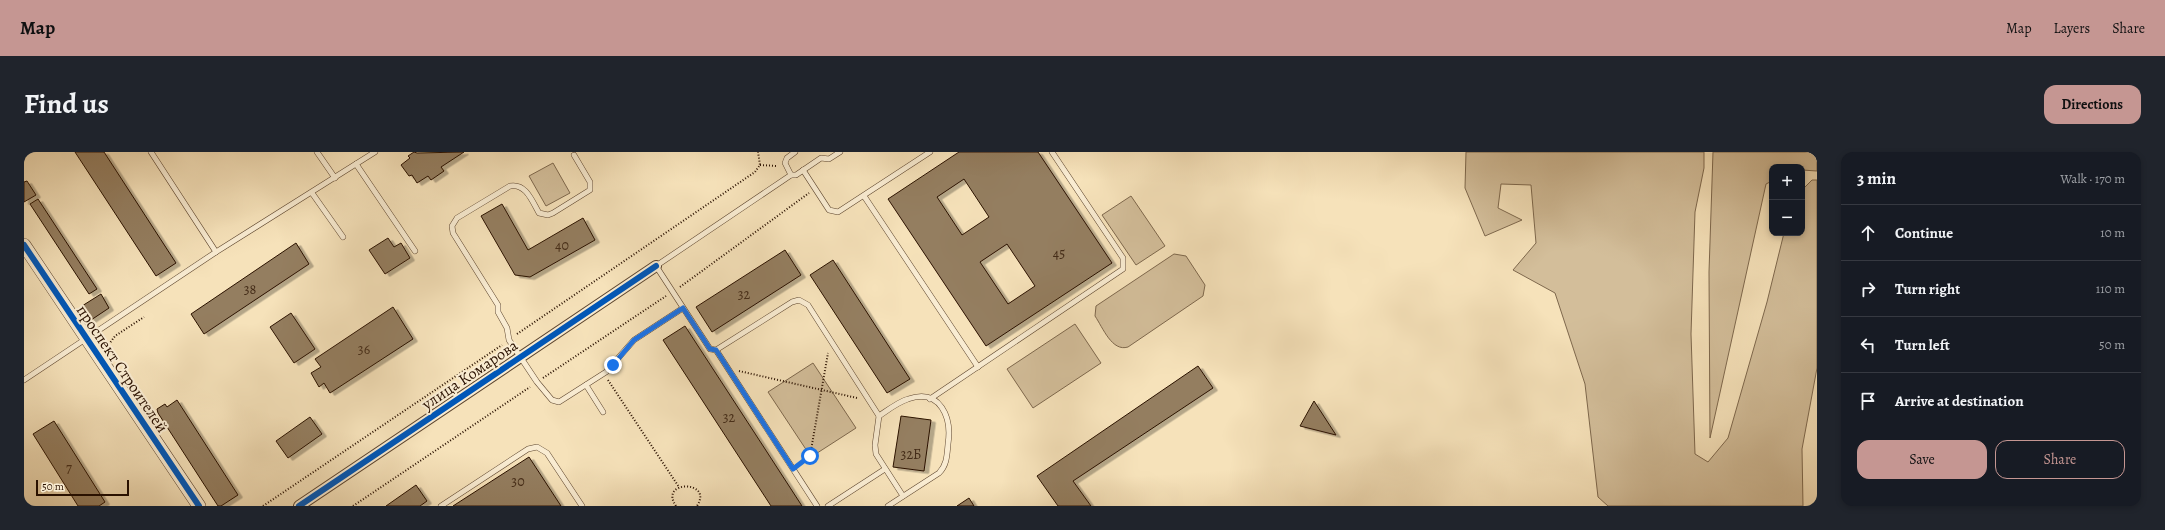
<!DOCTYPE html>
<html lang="en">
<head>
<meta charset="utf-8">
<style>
	body { margin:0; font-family:Alegreya,serif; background:#20242c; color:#f1f3f6 }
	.controls { position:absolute; right:12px; top:12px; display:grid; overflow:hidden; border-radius:8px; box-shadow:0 2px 6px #0003 }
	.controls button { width:36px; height:36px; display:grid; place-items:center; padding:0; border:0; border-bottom:1px solid #363941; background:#171b24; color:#f1f3f6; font:20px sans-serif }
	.scale { position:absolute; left:12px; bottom:10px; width:93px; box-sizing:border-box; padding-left:4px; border:2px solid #2a1100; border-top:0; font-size:11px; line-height:14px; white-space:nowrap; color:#2a1100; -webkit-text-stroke:3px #f9ecd2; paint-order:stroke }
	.stop { position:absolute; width:12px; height:12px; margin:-9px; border:3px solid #1a73e8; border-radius:50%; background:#fff }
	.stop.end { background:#1a73e8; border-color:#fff; box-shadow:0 1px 4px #0008 }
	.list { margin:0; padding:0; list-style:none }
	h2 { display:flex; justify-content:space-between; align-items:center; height:52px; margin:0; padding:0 16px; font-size:17px }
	h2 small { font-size:13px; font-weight:400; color:#9ea1a6 }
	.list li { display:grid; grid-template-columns:26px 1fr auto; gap:12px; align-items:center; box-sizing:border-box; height:56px; padding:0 16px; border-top:1px solid #363941 }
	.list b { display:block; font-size:15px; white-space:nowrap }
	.list em { font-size:13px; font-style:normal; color:#9ea1a6 }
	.actions { display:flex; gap:8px; padding:12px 16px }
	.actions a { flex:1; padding:9px 0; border:1px solid #c59692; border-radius:12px; text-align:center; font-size:14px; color:#c59692 }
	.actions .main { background:#c59692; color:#111 }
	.icon { flex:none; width:22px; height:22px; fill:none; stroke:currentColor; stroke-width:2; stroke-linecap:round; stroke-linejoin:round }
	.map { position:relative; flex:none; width:1793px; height:354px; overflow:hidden; border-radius:12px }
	header { display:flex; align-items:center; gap:24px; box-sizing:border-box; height:56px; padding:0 20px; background:#c59692; color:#111 }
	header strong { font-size:19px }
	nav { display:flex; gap:22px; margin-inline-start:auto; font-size:14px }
	.intro { display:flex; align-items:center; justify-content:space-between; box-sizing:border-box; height:96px; padding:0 24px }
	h1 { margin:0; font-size:28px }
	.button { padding:10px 18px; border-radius:12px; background:#c59692; color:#111; font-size:14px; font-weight:700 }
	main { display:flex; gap:24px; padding:0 24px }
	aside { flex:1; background:#171b24; border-radius:12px; box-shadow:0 2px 6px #0003 }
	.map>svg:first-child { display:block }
	.green { fill:#d3be9a; stroke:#7e684d }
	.building { fill:#947e61; stroke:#2a1100; fill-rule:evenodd; filter:url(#shadow) }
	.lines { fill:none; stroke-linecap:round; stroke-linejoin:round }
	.service-casing { stroke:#5d452e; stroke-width:6 }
	.minor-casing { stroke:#5d452e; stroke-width:12 }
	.tertiary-casing { stroke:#5d452e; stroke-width:14 }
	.path { stroke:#2a1100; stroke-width:2; stroke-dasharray:1 2; stroke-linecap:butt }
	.service { stroke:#f9ecd2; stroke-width:5 }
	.minor { stroke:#f9ecd2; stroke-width:10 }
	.tertiary { stroke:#f9ecd2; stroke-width:13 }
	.cycleway-casing { stroke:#f9ecd2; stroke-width:8 }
	.cycleway { stroke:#0057b8; stroke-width:6 }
	.route { stroke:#1a73e8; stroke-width:5 }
	.labels { text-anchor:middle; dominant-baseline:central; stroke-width:4; stroke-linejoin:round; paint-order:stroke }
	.number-label { font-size:14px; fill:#442c18 }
	.street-label { font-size:16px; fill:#2a1100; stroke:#f9ecd2 }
</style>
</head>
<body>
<header>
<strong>Map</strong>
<nav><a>Map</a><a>Layers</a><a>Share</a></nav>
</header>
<div class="intro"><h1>Find us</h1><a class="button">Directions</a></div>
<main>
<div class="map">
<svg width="1793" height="354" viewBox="0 0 1793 354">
	<defs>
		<filter id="shadow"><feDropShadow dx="4.5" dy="2.5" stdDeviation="0" flood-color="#0004"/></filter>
	</defs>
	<rect width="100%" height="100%" fill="#f6e2ba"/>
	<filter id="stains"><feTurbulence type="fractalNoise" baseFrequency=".005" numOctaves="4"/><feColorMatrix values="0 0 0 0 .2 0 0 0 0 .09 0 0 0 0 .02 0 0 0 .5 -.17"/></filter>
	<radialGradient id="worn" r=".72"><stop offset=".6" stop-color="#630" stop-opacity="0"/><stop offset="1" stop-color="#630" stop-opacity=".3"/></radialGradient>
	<!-- green -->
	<g class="green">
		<polygon points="1442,0 1680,0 1680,16 1671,60 1667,182 1671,302 1684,310 1704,286 1743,150 1760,81 1778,81 1778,38 1788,28 1793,28 1793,216 1778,297 1779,354 1584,354 1574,345 1561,232 1531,141 1489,118 1512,91 1507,33 1477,32 1474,56 1498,68 1461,84 1441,36"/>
		<polygon points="1689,0 1793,0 1793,19 1778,18 1778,15 1748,15 1748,29 1742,32 1686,286 1685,120"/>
		<polygon points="529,11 546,41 522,54 505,24"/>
		<polygon points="1107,44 1141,94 1112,113 1078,63"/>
		<path d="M1150 102 1162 104 1181 133 1179 144 1104 195C1088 200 1079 176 1071 164L1072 154Z"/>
		<polygon points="1051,172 1077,211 1009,256 983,217"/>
		<polygon points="789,211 832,276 787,305 744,240"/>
	</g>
	<!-- building -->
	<g class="building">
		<polygon points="51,0 80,0 152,111 132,124"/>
		<polygon points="390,0 393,1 440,0 417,15 420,19 407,28 404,24 393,31 388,23 385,24 377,13 386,6 384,4"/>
		<path d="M935 0H1014L1088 111 962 194 864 47ZM940 27 965 65 938 83 913 45ZM983 92 1011 134 984 152 956 110Z"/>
		<polygon points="3,29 12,43 0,50 0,30"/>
		<polygon points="14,47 73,137 65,142 6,52"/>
		<polygon points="478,52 504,98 559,66 571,88 506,125 491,123 457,64"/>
		<polygon points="364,86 370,95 377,91 386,106 361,122 345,98"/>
		<polygon points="272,91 285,112 180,182 167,162"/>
		<polygon points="761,98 777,123 688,180 672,155"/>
		<polygon points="809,108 886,227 863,241 786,123"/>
		<polygon points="77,142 85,156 67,168 58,154"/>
		<polygon points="369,155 389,187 306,241 300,231 295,235 287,221 297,215 291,207"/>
		<polygon points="267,161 291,197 270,211 246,175"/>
		<polygon points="661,174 730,280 778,354 747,354 639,188"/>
		<polygon points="1174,214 1189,236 1049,329 1067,354 1034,354 1013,324"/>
		<polygon points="153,248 214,343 197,354 194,354 134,261 133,257 141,252 143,255"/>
		<polygon points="1290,249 1312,283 1276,274"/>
		<polygon points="877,264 907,268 900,319 869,315"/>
		<polygon points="286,265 298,282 264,306 252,289"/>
		<polygon points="30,269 81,350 75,354 54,354 9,282"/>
		<polygon points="505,305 537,354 429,354"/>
		<polygon points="392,333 403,349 396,354 362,354"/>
		<polygon points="945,346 950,354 933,354"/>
	</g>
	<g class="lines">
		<defs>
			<g id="service">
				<polyline points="127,0 192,100"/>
				<polyline points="293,0 311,26"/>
				<path d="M550 3 566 30V38L529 61 524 63 515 61C508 49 502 31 486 34L433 66 428 74 429 81 474 153V160L483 176 485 188 513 230 528 248 535 250 582 220 610 188 659 156"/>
				<polyline points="332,12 391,99"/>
				<polyline points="779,18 805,58 814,60 906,0"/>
				<polyline points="767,23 761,11 763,6 771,0"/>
				<polyline points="288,41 319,85"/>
				<polyline points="840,44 954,215"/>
				<path d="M692 198 768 150 775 148 784 153 855 264C864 258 874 250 884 247 917 236 928 266 924 292 923 303 923 313 915 321L864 354"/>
				<polyline points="0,228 192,100 351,0"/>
				<polyline points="562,233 579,260"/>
				<polyline points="906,247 1099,117 1099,106 1028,0"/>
				<polyline points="855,264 851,293 852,302 879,344"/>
				<polyline points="417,354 504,297 513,295 523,301 558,354"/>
				<polyline points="793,354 692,198 686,197 632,114 767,23 772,23 797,6 805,7 816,0"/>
				<polyline points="804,354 861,317"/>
			</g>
			<polyline id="minor" points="275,354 632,114"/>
			<polyline id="tertiary" points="0,93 175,354"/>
		</defs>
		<!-- service casing -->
		<use href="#service" class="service-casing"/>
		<!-- minor casing -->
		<use href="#minor" class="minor-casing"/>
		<!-- tertiary casing -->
		<use href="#tertiary" class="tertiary-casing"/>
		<!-- path -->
		<g class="path">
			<polyline points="736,13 753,14"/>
			<polyline points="656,135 785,41"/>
			<polyline points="493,182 731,20 736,13 734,0"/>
			<polyline points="83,195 91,184 120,165"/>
			<polyline points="715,219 833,246"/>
			<polyline points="519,226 642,144"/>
			<polyline points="584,228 655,335"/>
			<polyline points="776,312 786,304 804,201"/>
			<polyline points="239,354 478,193"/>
			<polyline points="329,354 506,235"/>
			<path d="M652 354C634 328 690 328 673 354"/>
		</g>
		<!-- service -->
		<use href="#service" class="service"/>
		<!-- minor -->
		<use href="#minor" class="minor"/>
		<!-- tertiary -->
		<use href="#tertiary" class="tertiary"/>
		<defs>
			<g id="cycleway">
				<polyline points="0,93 175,354"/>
				<polyline points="275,354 632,114"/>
			</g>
		</defs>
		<!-- cycleway casing -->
		<use href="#cycleway" class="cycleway-casing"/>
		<!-- cycleway -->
		<use href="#cycleway" class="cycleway"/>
	</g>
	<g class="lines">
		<!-- route -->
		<polyline class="route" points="589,213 610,188 659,156 686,197 692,198 769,317 786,304"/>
	</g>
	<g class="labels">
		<!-- number labels -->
		<g class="number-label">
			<text x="538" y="93">40</text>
			<text x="1035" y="101">45</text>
			<text x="226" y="137">38</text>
			<text x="720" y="142">32</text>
			<text x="340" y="197">36</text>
			<text x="705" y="265">32</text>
			<text x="887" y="302">32Б</text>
			<text x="45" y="316">7</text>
			<text x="494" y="329">30</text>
		</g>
		<!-- street labels -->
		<g class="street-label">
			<text transform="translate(98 217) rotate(56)">проспект Строителей</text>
			<text transform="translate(446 223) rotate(-34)">улица Комарова</text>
		</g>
	</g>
	<rect width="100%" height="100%" filter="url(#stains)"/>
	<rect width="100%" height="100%" fill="url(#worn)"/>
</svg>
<div class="controls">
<button>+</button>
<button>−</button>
</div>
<div class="scale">50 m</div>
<div class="stop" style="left:786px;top:304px"></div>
<div class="stop end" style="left:589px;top:213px"></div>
</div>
<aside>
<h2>3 min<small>Walk · 170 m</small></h2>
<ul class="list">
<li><svg class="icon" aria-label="ahead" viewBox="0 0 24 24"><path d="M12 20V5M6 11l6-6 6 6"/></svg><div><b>Continue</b></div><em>10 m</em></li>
<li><svg class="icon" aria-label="right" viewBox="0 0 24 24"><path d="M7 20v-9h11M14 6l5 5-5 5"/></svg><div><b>Turn right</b></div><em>110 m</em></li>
<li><svg class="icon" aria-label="left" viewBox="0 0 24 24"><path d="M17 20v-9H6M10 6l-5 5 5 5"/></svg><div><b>Turn left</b></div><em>50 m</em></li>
<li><svg class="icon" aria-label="arrive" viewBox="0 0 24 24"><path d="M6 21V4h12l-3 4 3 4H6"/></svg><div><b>Arrive at destination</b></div></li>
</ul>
<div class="actions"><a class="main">Save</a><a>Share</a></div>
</aside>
</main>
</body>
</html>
